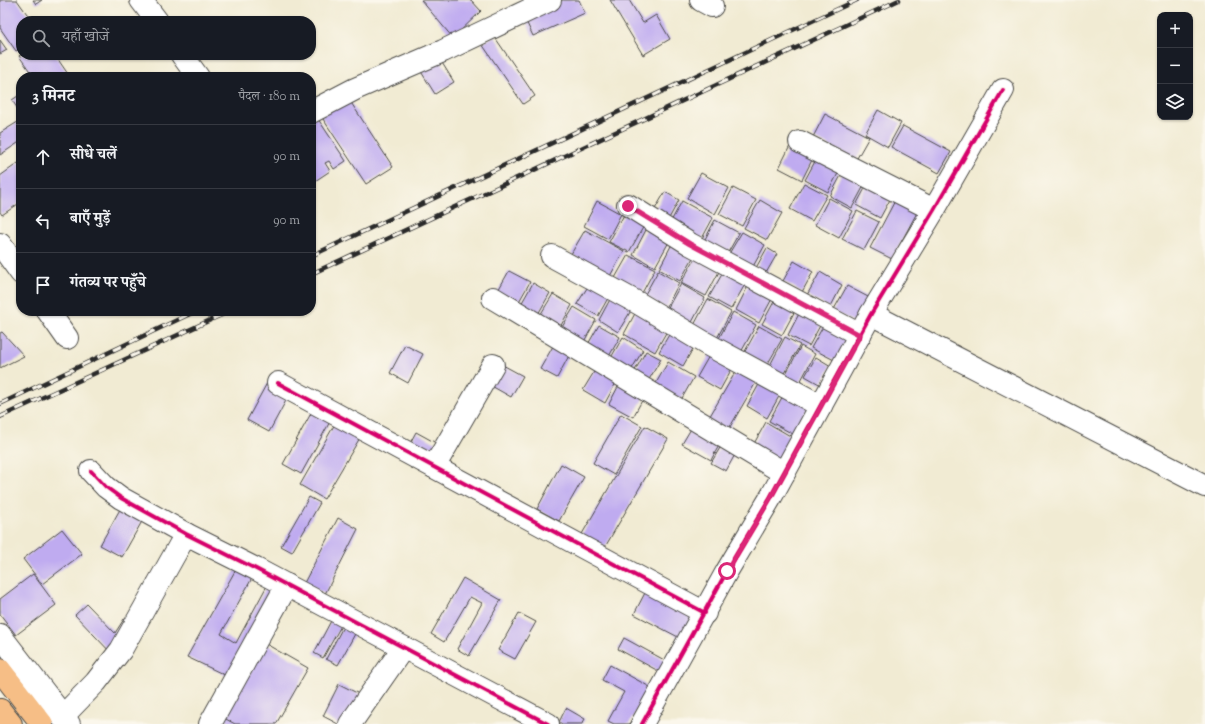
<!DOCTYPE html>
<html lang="hi">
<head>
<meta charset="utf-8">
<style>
	body { margin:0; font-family:"Sorts Mill Goudy","Noto Serif Devanagari",serif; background:#242831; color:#f1f3f6 }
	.controls { position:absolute; right:12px; top:12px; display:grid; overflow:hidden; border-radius:8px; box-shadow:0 1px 3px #0004 }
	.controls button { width:36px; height:36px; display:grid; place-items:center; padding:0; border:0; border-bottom:1px solid #363941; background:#171b24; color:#f1f3f6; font:20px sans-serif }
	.stop { position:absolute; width:12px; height:12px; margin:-9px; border:3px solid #db2777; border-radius:50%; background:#fff }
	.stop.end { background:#db2777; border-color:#fff; box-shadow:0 1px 4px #0008 }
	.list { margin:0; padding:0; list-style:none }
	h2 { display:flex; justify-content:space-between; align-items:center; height:52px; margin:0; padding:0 16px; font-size:17px }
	h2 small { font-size:13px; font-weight:400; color:#9ea1a6 }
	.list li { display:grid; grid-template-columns:26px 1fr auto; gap:12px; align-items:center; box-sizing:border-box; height:64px; padding:0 16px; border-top:1px solid #363941 }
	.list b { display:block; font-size:15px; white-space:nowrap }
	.list em { font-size:13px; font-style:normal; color:#9ea1a6 }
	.icon { flex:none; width:22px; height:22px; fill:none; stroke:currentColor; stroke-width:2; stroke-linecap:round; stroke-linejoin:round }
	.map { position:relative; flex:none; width:1205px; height:724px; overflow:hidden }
	.search { position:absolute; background:#171b24; box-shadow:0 1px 3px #0004; left:16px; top:16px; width:300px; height:44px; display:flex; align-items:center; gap:10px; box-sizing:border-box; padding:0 14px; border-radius:16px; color:#9ea1a6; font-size:15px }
	.panel { position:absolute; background:#171b24; box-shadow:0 1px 3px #0004; left:16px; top:72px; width:300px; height:244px; border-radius:16px }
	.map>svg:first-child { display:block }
	.building { fill:#bfabf0 }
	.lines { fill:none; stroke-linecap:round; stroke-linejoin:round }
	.minor-casing { stroke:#494844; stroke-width:24 }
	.major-casing { stroke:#494844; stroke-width:24 }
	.minor { stroke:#fff; stroke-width:22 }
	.major { stroke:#f6be86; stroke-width:22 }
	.rail-casing { stroke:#2b2b2b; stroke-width:4.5 }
	.rail { stroke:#fbf7ec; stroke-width:3; stroke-dasharray:9; stroke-linecap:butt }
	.cycleway-casing { stroke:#fbf7ec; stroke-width:6 }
	.cycleway { stroke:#d6006c; stroke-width:4 }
	.route { stroke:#db2777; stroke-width:5 }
</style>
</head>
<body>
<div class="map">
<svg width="1205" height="724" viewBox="0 0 1205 724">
	<rect width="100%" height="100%" fill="#fbf7ec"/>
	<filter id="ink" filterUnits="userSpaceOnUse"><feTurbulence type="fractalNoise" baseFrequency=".025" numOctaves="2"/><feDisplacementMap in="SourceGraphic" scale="8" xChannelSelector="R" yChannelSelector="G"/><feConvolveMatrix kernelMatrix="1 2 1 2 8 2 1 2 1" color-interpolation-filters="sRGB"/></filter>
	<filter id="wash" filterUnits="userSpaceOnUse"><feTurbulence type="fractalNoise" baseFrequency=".012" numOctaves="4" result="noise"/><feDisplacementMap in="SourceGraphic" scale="16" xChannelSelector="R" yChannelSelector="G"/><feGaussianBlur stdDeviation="0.9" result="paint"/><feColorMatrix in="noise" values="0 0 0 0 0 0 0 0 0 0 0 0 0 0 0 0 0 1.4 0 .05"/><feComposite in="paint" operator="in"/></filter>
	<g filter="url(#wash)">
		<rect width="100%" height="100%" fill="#f1ebd3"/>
		<g id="blocks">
			<!-- building -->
			<g class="building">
				<polygon points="0,0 17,0 32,21 21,21 21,48 16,51 0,28"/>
				<polygon points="33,0 42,0 36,4"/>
				<polygon points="421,0 471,0 481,11 453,38"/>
				<polygon points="562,0 579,0 585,13 533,36 524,17"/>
				<polygon points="610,0 629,0 643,23 656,15 670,39 643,55"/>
				<polygon points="494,36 535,96 523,104 482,44"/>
				<polygon points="0,40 7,50 0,54"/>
				<polygon points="20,55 55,55 70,77 34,77 19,56"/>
				<polygon points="439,58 454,82 435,94 420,70"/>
				<polygon points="21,94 21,114 12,100"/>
				<polygon points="348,98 393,167 366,184 321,116"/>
				<polygon points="878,110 901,123 888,147 865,134"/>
				<polygon points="825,114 869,137 856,160 813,137"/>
				<polygon points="316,116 346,161 334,169 329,161 325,163 330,171 315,181 311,175 311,135 312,135 311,133 311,119"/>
				<polygon points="21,120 21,141 0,155 0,133"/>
				<polygon points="903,126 951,152 939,173 891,147"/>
				<polygon points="793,140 816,152 802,180 779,168"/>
				<polygon points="819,154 842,166 828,192 805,180"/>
				<polygon points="21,161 21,202 2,215 0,212 0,176"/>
				<polygon points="845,168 867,180 852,208 830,196"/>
				<polygon points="701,173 729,188 715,214 687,198"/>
				<polygon points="869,181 893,194 880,218 856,205"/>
				<polygon points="804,183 827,195 812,221 790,209"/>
				<polygon points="733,188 756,200 742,226 719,214"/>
				<polygon points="665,192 679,200 666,224 651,216"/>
				<polygon points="898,195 920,207 892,259 870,248"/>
				<polygon points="829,198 853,211 839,238 815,225"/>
				<polygon points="760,200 782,213 767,240 744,228"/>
				<polygon points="597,201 621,214 608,239 584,226"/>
				<polygon points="682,201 713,218 699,244 668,227"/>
				<polygon points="857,211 879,222 864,250 842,239"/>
				<polygon points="625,213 645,224 629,252 609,242"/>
				<polygon points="715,220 739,233 726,256 703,243"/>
				<polygon points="647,228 670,240 655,267 633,255"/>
				<polygon points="585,230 624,251 610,276 571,254"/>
				<polygon points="742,232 765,245 751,270 727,257"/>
				<polygon points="673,242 695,254 680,281 659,269"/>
				<polygon points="767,248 777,254 762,280 752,275"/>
				<polygon points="628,255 655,269 642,293 615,278"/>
				<polygon points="697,255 721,268 706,296 681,283"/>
				<polygon points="794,261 813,272 802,292 783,281"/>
				<polygon points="725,269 747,281 731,309 709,297"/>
				<polygon points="509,271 530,282 517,305 496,294"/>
				<polygon points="658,271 679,283 666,308 644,296"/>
				<polygon points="820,272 842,285 830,308 807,295"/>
				<polygon points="592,280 612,291 598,316 577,304"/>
				<polygon points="750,282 774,295 759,323 736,310"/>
				<polygon points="533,283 550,293 537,316 520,306"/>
				<polygon points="681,284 705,298 691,324 666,311"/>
				<polygon points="847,286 870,298 856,323 833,311"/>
				<polygon points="614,292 635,304 618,332 599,320"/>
				<polygon points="553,294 572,305 559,329 539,317"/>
				<polygon points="777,296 797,307 782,335 762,324"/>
				<polygon points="708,299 731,312 716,340 693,327"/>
				<polygon points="639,306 671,324 655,352 624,334"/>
				<polygon points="574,307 596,320 581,347 558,334"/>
				<polygon points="801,310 822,322 809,346 788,335"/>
				<polygon points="733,312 756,325 740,354 717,342"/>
				<polygon points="825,323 849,336 836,361 811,348"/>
				<polygon points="599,325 620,337 608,358 587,346"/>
				<polygon points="674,326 698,340 683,366 659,352"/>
				<polygon points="759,326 782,339 767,365 744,353"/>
				<polygon points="2,332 24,356 0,368 0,333"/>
				<polygon points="623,337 643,350 630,372 609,361"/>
				<polygon points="785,337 800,345 783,375 769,367"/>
				<polygon points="556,341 572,350 557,378 540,369"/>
				<polygon points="405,345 423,354 408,383 390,373"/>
				<polygon points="801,346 815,354 798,386 783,379"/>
				<polygon points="713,349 736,361 720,390 697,377"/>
				<polygon points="646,351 661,359 647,383 633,374"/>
				<polygon points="816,357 831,366 821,385 805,376"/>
				<polygon points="668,362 694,377 681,400 655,385"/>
				<polygon points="499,363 523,376 511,397 488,384"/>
				<polygon points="739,366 759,377 727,432 707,421"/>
				<polygon points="597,367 618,379 605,403 583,390"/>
				<polygon points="762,379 782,391 767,418 747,406"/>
				<polygon points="621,381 645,395 633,417 609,404"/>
				<polygon points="267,383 289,395 269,432 247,420"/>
				<polygon points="785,392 809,406 793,434 769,421"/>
				<polygon points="314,408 332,418 301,474 283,464"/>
				<polygon points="621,414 642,426 614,475 593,463"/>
				<polygon points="336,422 361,436 324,499 300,485"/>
				<polygon points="695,422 723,438 711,460 682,444"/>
				<polygon points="766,422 792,437 777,463 751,449"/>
				<polygon points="645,426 668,439 605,547 582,534"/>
				<polygon points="416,432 436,443 429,456 409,445"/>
				<polygon points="724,441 738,449 726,471 711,463"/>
				<polygon points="561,464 584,477 559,521 537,509"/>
				<polygon points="309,497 320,503 292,552 281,546"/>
				<polygon points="123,504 145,516 122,557 100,545"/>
				<polygon points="338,518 358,529 325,594 304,583"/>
				<polygon points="62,529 82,554 42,584 23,559"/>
				<polygon points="240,562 256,571 221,634 236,643 270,580 280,587 227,676 187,657"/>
				<polygon points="33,574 56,605 16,635 0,614 0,599"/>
				<polygon points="463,578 501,600 469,656 457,649 482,603 470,597 444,642 431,634"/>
				<polygon points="646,591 694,616 682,639 634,614"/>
				<polygon points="87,604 115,633 124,619 132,625 113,655 75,615"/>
				<polygon points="519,613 536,622 515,659 498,650"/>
				<polygon points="332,619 342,624 323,658 314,653"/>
				<polygon points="344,625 356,632 338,665 326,659"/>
				<polygon points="624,638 668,662 662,673 618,649"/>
				<polygon points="266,644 308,668 276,724 235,724 224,718"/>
				<polygon points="610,665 650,687 629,724 614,724 608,721 624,692 602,680"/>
				<polygon points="339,684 361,695 345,724 338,724 323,716"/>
				<polygon points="566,708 585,719 582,724 562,724 559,722"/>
			</g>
		</g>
	</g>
	<g filter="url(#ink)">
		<use href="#blocks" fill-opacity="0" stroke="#494844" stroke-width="1"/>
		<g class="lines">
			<defs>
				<g id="minor">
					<polyline points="141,0 157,21"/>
					<polyline points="701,0 712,6"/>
					<polyline points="182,55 198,77"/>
					<polyline points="311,112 355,89 443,51 550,0"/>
					<polyline points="800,142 934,210"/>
					<polyline points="628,205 690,244 860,335"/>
					<polyline points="0,244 21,273"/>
					<polyline points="552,256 638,303 705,343 821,406"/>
					<polyline points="493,298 784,473"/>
					<polyline points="48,311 67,338"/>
					<polyline points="871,314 1205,486"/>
					<polyline points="278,383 705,613"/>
					<polyline points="434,467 493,365"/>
					<polyline points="91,471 106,487 121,498 186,534 256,569 548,724"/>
					<polyline points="0,635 69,724"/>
					<polyline points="62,717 96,682 121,650 186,534"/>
					<polyline points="210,724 287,585"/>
					<polyline points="350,724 403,648"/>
					<polyline points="642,724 727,571 771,497 871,314 934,210 1003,90"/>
				</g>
				<g id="major">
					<polyline points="0,670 42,724"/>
					<polyline points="0,710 11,724"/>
				</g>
			</defs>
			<!-- minor casing -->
			<use href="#minor" class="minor-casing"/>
			<!-- major casing -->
			<use href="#major" class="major-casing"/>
			<!-- minor -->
			<use href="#minor" class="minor"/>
			<!-- major -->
			<use href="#major" class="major"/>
			<defs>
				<g id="rail">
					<polyline points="311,256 857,0"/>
					<polyline points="311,274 899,0"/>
					<polyline points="0,404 196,311"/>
					<polyline points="0,417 230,311"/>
				</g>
			</defs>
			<!-- rail casing -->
			<use href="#rail" class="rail-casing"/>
			<!-- rail -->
			<use href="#rail" class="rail"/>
			<defs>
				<g id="cycleway">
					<polyline points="278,383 705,613"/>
					<polyline points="91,471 106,487 121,498 186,534 256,569 548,724"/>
					<polyline points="642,724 727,571 771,497 871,314 934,210 1003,90"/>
				</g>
			</defs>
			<!-- cycleway casing -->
			<use href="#cycleway" class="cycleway-casing"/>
			<!-- cycleway -->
			<use href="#cycleway" class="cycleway"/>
		</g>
	</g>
	<g class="lines" filter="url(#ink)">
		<!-- route -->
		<polyline class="route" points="628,206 690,244 860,335 771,497 727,571"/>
	</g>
</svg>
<div class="controls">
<button>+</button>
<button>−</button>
<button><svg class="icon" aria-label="layers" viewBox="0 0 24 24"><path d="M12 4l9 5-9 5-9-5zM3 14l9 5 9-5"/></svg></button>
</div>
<div class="stop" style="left:727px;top:571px"></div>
<div class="stop end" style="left:628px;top:206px"></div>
<div class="search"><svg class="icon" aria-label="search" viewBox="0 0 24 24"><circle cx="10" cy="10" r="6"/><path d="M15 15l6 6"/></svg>यहाँ खोजें</div>
<section class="panel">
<h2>3 मिनट<small>पैदल · 180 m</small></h2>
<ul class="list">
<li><svg class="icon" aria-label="ahead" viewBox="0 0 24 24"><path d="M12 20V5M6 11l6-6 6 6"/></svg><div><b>सीधे चलें</b></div><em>90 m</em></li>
<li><svg class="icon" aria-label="left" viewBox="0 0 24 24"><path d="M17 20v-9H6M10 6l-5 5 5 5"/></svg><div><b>बाएँ मुड़ें</b></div><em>90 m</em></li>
<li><svg class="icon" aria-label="arrive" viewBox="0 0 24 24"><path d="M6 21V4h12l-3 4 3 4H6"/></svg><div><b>गंतव्य पर पहुँचे</b></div></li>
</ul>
</section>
</div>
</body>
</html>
